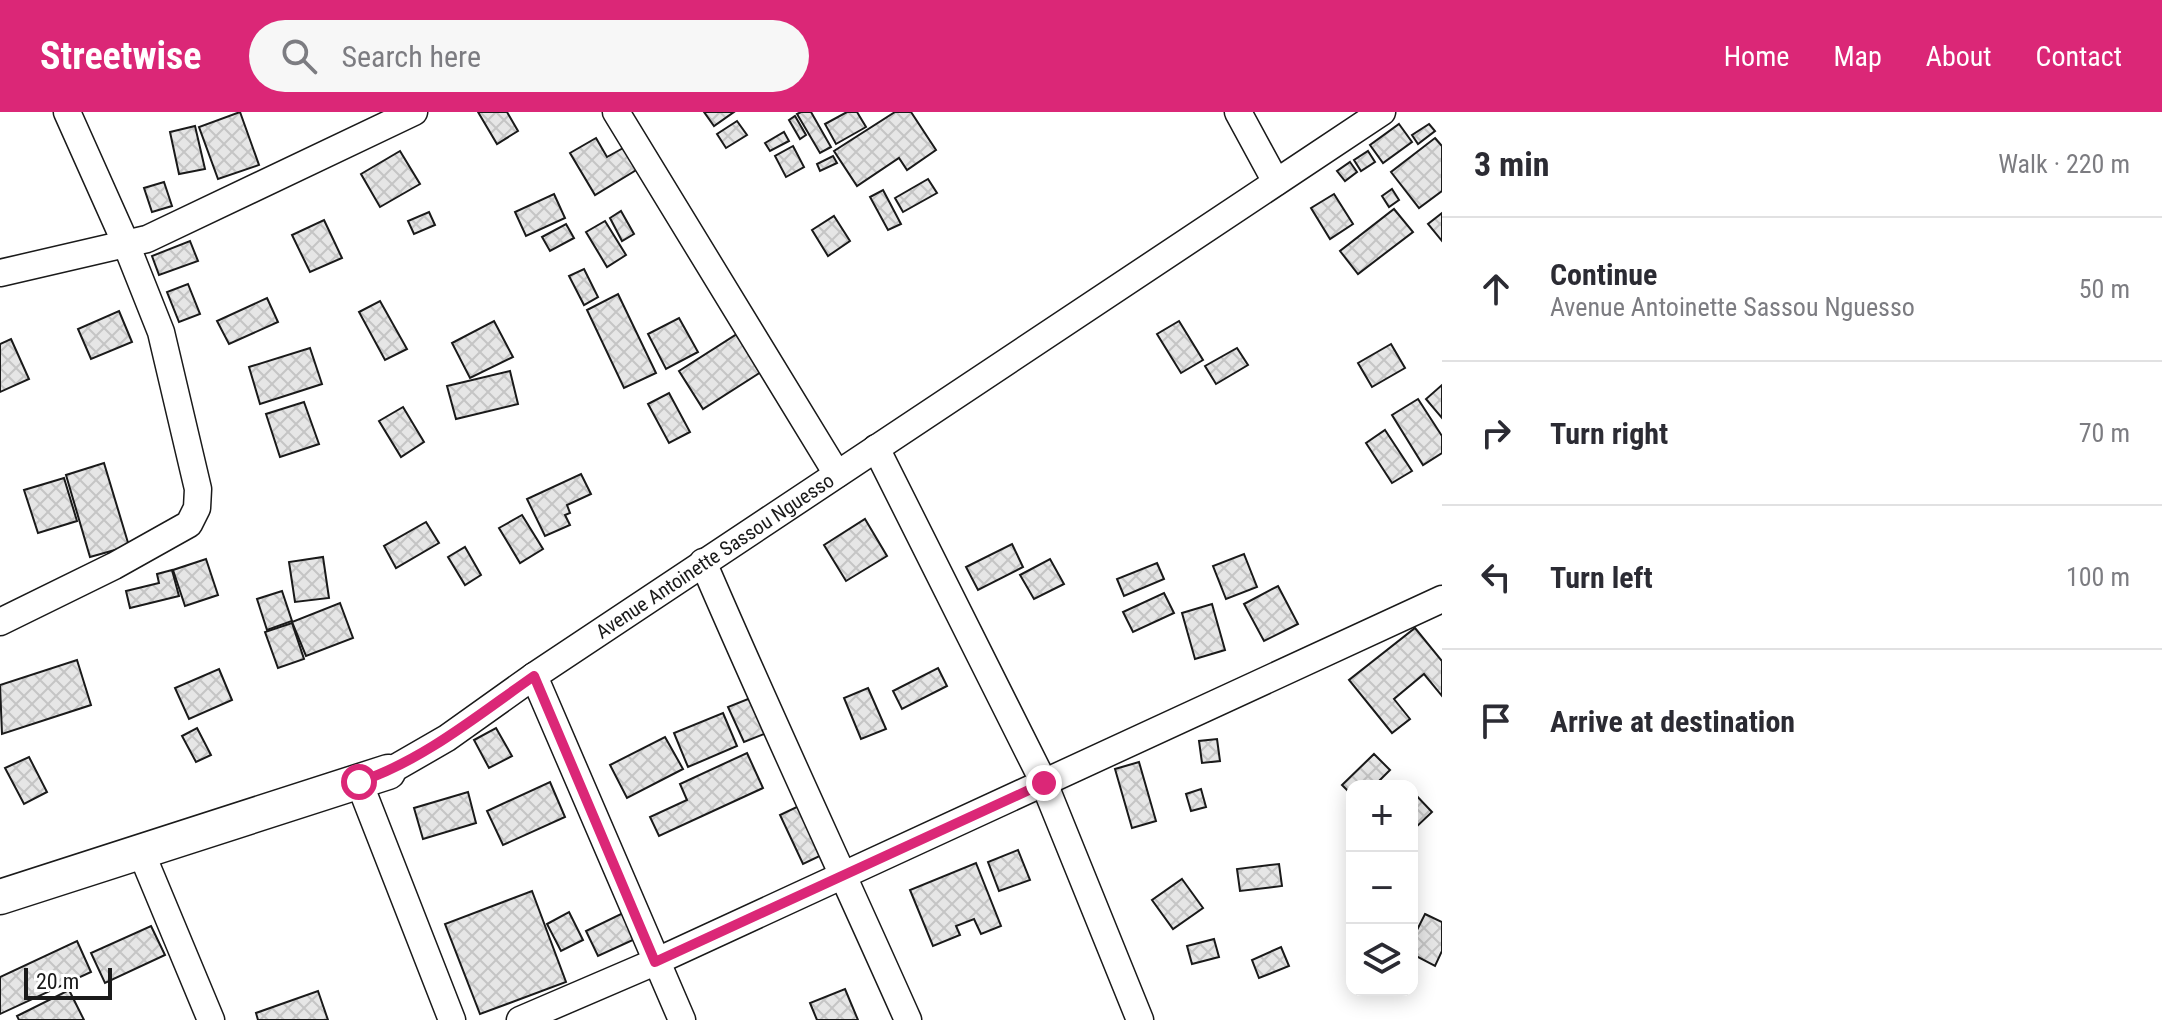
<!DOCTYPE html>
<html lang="en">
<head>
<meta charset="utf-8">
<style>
	body { margin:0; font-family:"Roboto Condensed",sans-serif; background:#f7f7f7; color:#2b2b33 }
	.controls { position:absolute; right:24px; bottom:24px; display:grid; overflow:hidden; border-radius:16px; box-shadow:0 4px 20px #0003 }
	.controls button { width:72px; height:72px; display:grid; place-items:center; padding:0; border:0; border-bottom:2px solid #e1e1e2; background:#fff; color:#2b2b33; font:40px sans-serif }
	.scale { position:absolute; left:24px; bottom:20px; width:88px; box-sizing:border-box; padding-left:8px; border:4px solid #1a1a1a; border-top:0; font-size:22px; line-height:28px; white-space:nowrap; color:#1a1a1a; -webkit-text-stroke:6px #fff; paint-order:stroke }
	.stop { position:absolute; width:24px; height:24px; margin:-18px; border:6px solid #db2777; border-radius:50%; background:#fff }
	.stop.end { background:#db2777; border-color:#fff; box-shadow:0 2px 8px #0008 }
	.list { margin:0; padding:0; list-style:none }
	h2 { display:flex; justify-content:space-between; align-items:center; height:104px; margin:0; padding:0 32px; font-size:34px }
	h2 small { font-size:26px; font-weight:400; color:#7c7c81 }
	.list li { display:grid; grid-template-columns:52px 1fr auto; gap:24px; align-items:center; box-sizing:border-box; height:144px; padding:0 32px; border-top:2px solid #e1e1e2 }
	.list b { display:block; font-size:30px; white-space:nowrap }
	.list p { margin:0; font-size:26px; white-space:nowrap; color:#7c7c81 }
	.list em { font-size:26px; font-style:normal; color:#7c7c81 }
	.icon { flex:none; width:44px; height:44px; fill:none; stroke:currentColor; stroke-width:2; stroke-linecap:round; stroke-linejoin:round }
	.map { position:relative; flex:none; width:1442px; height:908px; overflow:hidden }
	header { display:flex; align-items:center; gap:48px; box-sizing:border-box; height:112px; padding:0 40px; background:#db2777; color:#fff }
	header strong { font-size:38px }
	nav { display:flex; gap:44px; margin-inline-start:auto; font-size:28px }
	.search { width:560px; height:72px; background:#f7f7f7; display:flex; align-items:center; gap:20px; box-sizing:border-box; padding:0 28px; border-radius:44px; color:#7c7c81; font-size:30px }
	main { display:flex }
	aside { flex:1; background:#fff }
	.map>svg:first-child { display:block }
	.building { fill:url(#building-cross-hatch); stroke:#1a1a1a; stroke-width:2 }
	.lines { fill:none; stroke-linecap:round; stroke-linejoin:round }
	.minor-casing { stroke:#1a1a1a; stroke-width:29 }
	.tertiary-casing { stroke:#1a1a1a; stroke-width:37 }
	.minor { stroke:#fff; stroke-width:26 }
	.tertiary { stroke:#fff; stroke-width:34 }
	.route { stroke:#db2777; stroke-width:10 }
	.labels { text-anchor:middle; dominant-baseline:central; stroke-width:6; stroke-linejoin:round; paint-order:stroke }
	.street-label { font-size:20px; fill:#1a1a1a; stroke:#fff }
</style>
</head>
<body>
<header>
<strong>Streetwise</strong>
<div class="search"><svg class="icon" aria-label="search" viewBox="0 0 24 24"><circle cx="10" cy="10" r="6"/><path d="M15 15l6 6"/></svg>Search here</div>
<nav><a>Home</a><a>Map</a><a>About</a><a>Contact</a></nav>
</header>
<main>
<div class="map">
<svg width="1442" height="908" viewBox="0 0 1442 908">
	<defs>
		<pattern id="building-cross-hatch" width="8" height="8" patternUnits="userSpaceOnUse" patternTransform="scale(2)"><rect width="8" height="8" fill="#e6e6e6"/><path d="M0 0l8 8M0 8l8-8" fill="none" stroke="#c5c5c5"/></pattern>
	</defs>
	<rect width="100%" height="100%" fill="#fff"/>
	<!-- building -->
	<g class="building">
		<polygon points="240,0 259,53 218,67 199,15"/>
		<polygon points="478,0 507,0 518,19 497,32"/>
		<polygon points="704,0 734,0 714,14"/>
		<polygon points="801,0 811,0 831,35 820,41 797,2"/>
		<polygon points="847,0 857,0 866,15 836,32 825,12"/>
		<polygon points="895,0 911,0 936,38 907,58 899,46 857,74 834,39"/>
		<polygon points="795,4 806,23 800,27 789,8"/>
		<polygon points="737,9 747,23 726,36 717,22"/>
		<polygon points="1399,12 1412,30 1383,51 1370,33"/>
		<polygon points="1429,12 1435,19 1418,32 1412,23"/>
		<polygon points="195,14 205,57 179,62 170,20"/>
		<polygon points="784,20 789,29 770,39 765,31"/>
		<polygon points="596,26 607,45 625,35 638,57 595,83 570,41"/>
		<polygon points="1435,26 1442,34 1442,79 1419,96 1391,60"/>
		<polygon points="793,34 804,55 786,65 775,44"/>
		<polygon points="400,39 420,72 380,95 361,62"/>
		<polygon points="1368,39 1375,50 1361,59 1354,48"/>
		<polygon points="833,44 837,51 820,59 817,52"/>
		<polygon points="1350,50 1357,60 1345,69 1337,59"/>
		<polygon points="928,67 937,81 903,100 895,86"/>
		<polygon points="164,70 172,94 152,100 144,76"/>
		<polygon points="1392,77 1399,88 1389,95 1382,84"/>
		<polygon points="883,78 901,112 888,118 870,85"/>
		<polygon points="554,82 565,106 526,124 515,100"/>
		<polygon points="1334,82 1353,112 1330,127 1311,96"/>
		<polygon points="1394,97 1413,120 1358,162 1340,139"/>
		<polygon points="621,99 634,122 622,129 610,106"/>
		<polygon points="429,100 435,113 414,122 408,109"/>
		<polygon points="1442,101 1442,129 1428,112"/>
		<polygon points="834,104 850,129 828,144 812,118"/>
		<polygon points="324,108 342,146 310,160 292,123"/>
		<polygon points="605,109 626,143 607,155 586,120"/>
		<polygon points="566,112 574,126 550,139 542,125"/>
		<polygon points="190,129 198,149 159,163 152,144"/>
		<polygon points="584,157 598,185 584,193 569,164"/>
		<polygon points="188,172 200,202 179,210 167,180"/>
		<polygon points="618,182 656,261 624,276 587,198"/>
		<polygon points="267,186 278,210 229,232 217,209"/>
		<polygon points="380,189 407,237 385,248 359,200"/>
		<polygon points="119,199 132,230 91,247 78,217"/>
		<polygon points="679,206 698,240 666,257 648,222"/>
		<polygon points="494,209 513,245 470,266 452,231"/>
		<polygon points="1179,209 1203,248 1181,261 1157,222"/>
		<polygon points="737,222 761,260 703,297 679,259"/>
		<polygon points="11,227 29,267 0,280 0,232"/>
		<polygon points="1391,232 1405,256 1372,275 1358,251"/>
		<polygon points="310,236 322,272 260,292 249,255"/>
		<polygon points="1237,236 1248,253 1216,272 1205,254"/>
		<polygon points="510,259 518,292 456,307 447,274"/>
		<polygon points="1442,273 1442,306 1426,287"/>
		<polygon points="669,281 690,320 669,331 648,292"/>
		<polygon points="1418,287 1442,324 1442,341 1423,353 1392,303"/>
		<polygon points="304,290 319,332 280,345 266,302"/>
		<polygon points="403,295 424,330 401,345 379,309"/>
		<polygon points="1385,318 1412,359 1392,371 1366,331"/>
		<polygon points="104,351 129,434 90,445 66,363"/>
		<polygon points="581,362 591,382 567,393 570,401 565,403 570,413 545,424 527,387"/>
		<polygon points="64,366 77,409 38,421 24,378"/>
		<polygon points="522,403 543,437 520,451 499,416"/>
		<polygon points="865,407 887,444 846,469 824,433"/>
		<polygon points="426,410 439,431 396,456 384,434"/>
		<polygon points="1012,432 1023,455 978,478 966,455"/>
		<polygon points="465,435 481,463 465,473 448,445"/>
		<polygon points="1244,442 1257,475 1226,487 1213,454"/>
		<polygon points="323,445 329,486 295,490 289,450"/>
		<polygon points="206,447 218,483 185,494 173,458"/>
		<polygon points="1050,447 1064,472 1034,487 1020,463"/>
		<polygon points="1157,451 1164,467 1124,484 1117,467"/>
		<polygon points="172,458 179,484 130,496 126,479 159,471 157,462"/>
		<polygon points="1278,474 1298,512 1264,529 1244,492"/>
		<polygon points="282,479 292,509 267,518 257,487"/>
		<polygon points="1164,481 1174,501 1133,520 1123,500"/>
		<polygon points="340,491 353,526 306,544 292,510"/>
		<polygon points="1212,492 1225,538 1195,547 1182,501"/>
		<polygon points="292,511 304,547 278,556 265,520"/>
		<polygon points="1415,516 1442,549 1442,584 1424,562 1394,587 1410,607 1392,621 1349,568"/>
		<polygon points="77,548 91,593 2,622 0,573"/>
		<polygon points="938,556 947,574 902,597 893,579"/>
		<polygon points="219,557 232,588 189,607 175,576"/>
		<polygon points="868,576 886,617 861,627 844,586"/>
		<polygon points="753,585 769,620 744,630 728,595"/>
		<polygon points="723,601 737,634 688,655 674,621"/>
		<polygon points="197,616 211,643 196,650 182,624"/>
		<polygon points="496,616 512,644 489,656 474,628"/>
		<polygon points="665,625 683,657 627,686 610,653"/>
		<polygon points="1217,627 1220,649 1202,651 1199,629"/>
		<polygon points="747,641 763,676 659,724 650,705 687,688 680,672"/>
		<polygon points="1374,642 1390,658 1374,674 1352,674 1352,683 1342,673"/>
		<polygon points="29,645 47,680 24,692 5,656"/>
		<polygon points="1139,650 1156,709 1132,716 1115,657"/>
		<polygon points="550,670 565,705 503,733 487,699"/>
		<polygon points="1201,677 1206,695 1191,699 1186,682"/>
		<polygon points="1412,679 1432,700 1412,719"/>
		<polygon points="468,680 476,711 423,727 414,696"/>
		<polygon points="803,692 826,741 803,752 780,703"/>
		<polygon points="1018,738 1030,768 999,779 988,750"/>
		<polygon points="976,751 1001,814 981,822 974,807 956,814 960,823 933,834 910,778"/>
		<polygon points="1279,752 1282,774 1240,779 1237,757"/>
		<polygon points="1182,767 1203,796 1173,817 1152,788"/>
		<polygon points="532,779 566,870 480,902 445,812"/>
		<polygon points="569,800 583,828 561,839 547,812"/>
		<polygon points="623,801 635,827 598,844 586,819"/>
		<polygon points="1425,802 1442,810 1442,839 1435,854 1412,842 1412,828"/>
		<polygon points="151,814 165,843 105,871 91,841"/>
		<polygon points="1214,827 1219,845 1192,852 1187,834"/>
		<polygon points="77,829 91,860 0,902 0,865"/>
		<polygon points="1281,835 1289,854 1259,866 1252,848"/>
		<polygon points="845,877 858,908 817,908 810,891"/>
		<polygon points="69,878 84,908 19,908 17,904"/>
		<polygon points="318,879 328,908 258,908 256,901"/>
	</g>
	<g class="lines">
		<defs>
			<g id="minor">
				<polyline points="616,0 837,362"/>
				<polyline points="1238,0 1276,70"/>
				<polyline points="0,161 147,127 414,0"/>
				<polyline points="876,336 1044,671 1140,908"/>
				<path d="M703 450C769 604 840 755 908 908"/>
				<polyline points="0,510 114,454 189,412 197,396 198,377 161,220 126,132 67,0"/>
				<polyline points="534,564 682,908"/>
				<path id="s1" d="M388 660 447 626 534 564 1382 0"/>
				<polyline points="359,670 452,908"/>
				<polyline points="141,740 211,908"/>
				<polyline points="520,908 655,850 1442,487"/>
			</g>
			<polyline id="tertiary" points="0,785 388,660"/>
		</defs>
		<!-- minor casing -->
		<use href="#minor" class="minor-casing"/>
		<!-- tertiary casing -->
		<use href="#tertiary" class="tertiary-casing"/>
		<!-- minor -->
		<use href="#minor" class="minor"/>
		<!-- tertiary -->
		<use href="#tertiary" class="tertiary"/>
	</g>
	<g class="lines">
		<!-- route -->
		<path class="route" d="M359 670C424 648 478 603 534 564L655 850 1044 671"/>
	</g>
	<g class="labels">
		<!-- street labels -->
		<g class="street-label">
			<text stroke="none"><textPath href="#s1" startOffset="392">Avenue Antoinette Sassou Nguesso</textPath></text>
		</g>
	</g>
</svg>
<div class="controls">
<button>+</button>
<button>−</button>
<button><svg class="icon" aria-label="layers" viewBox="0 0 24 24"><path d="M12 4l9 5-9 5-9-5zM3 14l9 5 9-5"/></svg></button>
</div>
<div class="scale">20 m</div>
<div class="stop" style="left:359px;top:670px"></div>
<div class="stop end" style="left:1044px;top:671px"></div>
</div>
<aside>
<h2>3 min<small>Walk · 220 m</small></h2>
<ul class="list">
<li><svg class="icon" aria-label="ahead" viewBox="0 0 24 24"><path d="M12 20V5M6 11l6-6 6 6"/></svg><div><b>Continue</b><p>Avenue Antoinette Sassou Nguesso</p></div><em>50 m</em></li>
<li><svg class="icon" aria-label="right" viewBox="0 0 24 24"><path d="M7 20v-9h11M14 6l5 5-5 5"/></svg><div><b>Turn right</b></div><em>70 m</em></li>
<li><svg class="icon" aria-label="left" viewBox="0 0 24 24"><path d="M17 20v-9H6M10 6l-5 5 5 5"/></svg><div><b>Turn left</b></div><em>100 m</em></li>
<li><svg class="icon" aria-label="arrive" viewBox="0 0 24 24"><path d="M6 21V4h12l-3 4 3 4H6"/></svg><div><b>Arrive at destination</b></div></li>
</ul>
</aside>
</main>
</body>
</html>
